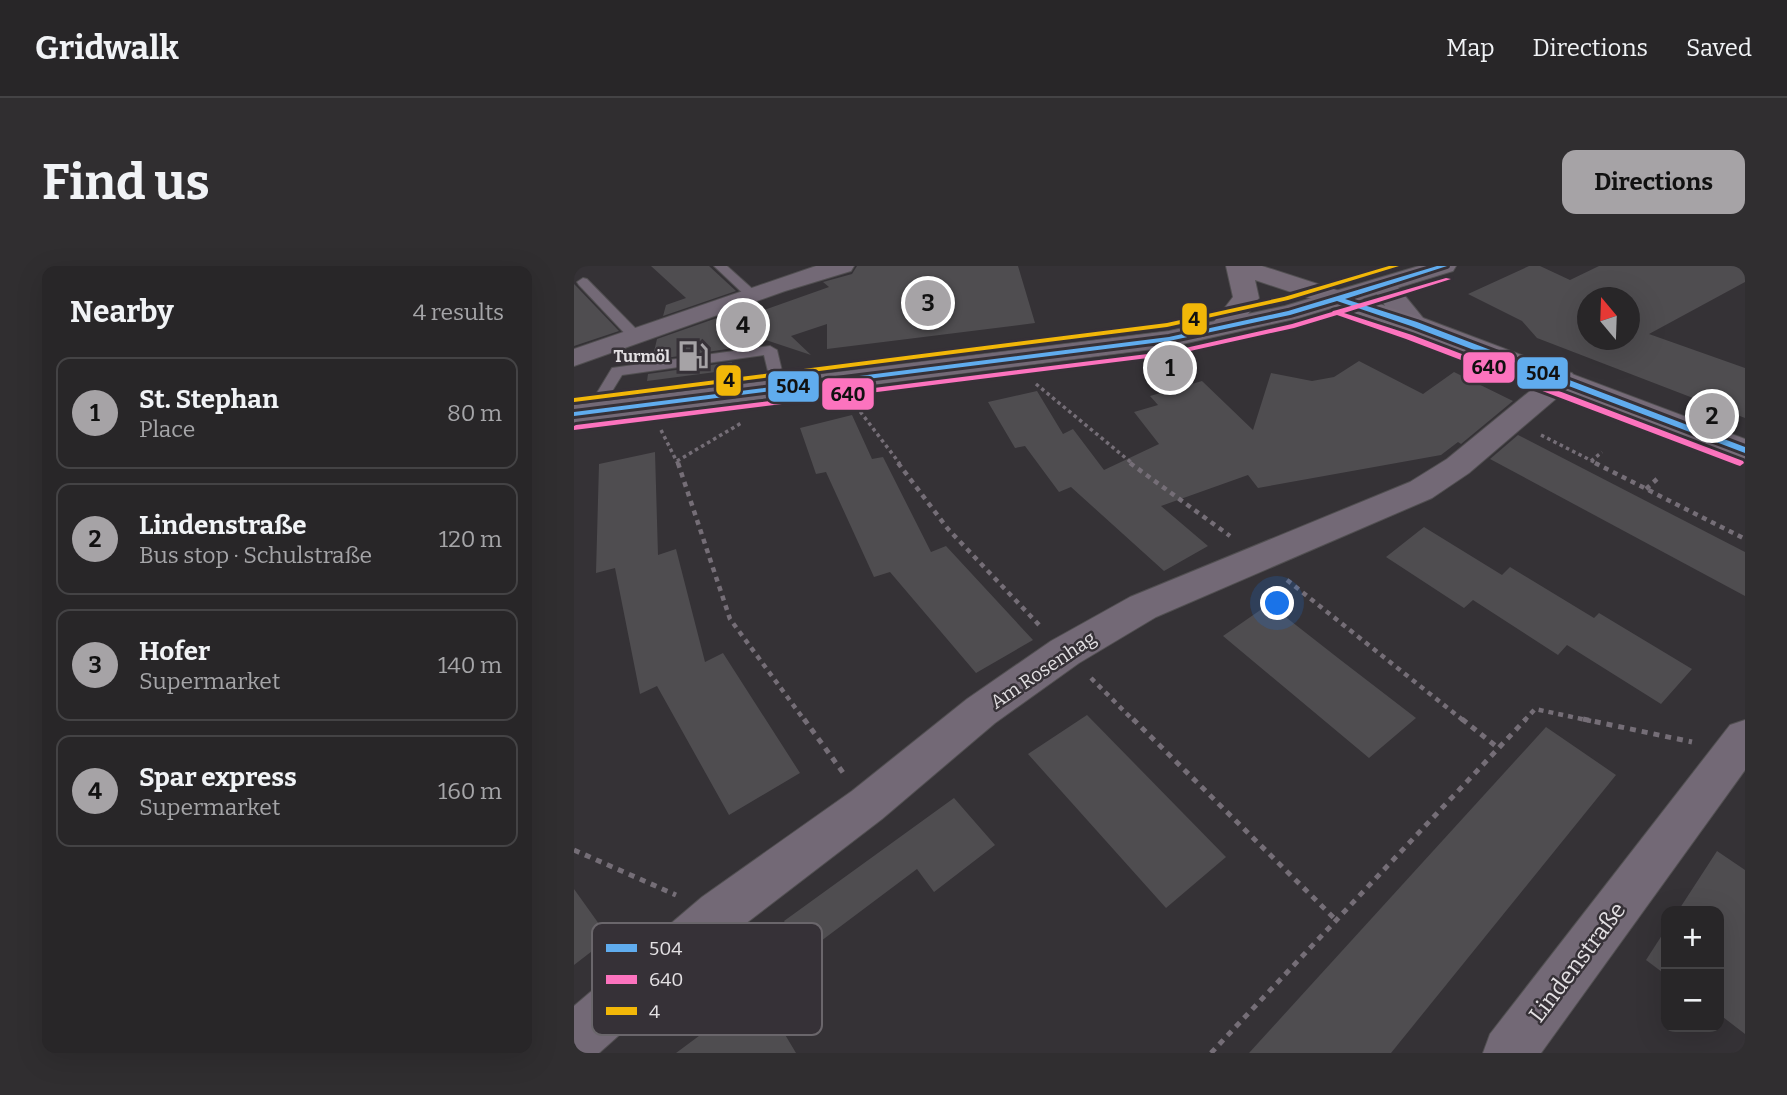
<!DOCTYPE html>
<html lang="en">
<head>
<meta charset="utf-8">
<style>
	body { margin:0; font-family:Bitter,serif; background:#302e30; color:#f1f3f6 }
	.controls { position:absolute; right:21px; bottom:21px; display:grid; overflow:hidden; border-radius:14px; box-shadow:0 7px 28px #0002 }
	.controls button { width:63px; height:63px; display:grid; place-items:center; padding:0; border:0; border-bottom:2px solid #444345; background:#282628; color:#f1f3f6; font:35px sans-serif }
	.compass { position:absolute; left:1003px; top:21px; width:63px; height:63px; border-radius:50%; background:#282628; box-shadow:0 7px 28px #0002; rotate:341deg }
	.you { position:absolute; left:704px; top:338px; width:24px; height:24px; margin:-18px; border:5px solid #fff; border-radius:50%; background:#1a73e8; box-shadow:0 0 0 10px #1a73e833 }
	.badge { display:grid; place-items:center; width:46px; height:46px; border-radius:50%; background:#a6a3a6; color:#111; font-size:23px; font-weight:700 }
	.pin { position:absolute; translate:-50% -50%; border:4px solid #fff; box-shadow:0 2px 7px #0006 }
	.list { margin:0; padding:0; list-style:none }
	h2 { display:flex; justify-content:space-between; align-items:center; height:91px; margin:0; padding:0 28px; font-size:30px }
	h2 small { font-size:23px; font-weight:400; color:#a5a5a8 }
	.list li { display:grid; grid-template-columns:46px 1fr auto; gap:21px; align-items:center; box-sizing:border-box; height:112px; margin:0 14px 14px; padding:0 14px; border:2px solid #444345; border-radius:14px }
	.list b { display:block; font-size:26px; white-space:nowrap }
	.list p { margin:0; font-size:23px; white-space:nowrap; color:#a5a5a8 }
	.list em { font-size:23px; font-style:normal; color:#a5a5a8 }
	.map { position:relative; flex:none; width:1171px; height:787px; overflow:hidden; border-radius:14px }
	header { display:flex; align-items:center; gap:42px; box-sizing:border-box; height:98px; padding:0 35px; background:#282628; border-bottom:2px solid #444345 }
	header strong { font-size:33px }
	nav { display:flex; gap:38px; margin-inline-start:auto; font-size:24px }
	.intro { display:flex; align-items:center; justify-content:space-between; box-sizing:border-box; height:168px; padding:0 42px }
	h1 { margin:0; font-size:49px }
	.button { padding:18px 32px; border-radius:14px; background:#a6a3a6; color:#111; font-size:24px; font-weight:700 }
	main { display:flex; gap:42px; padding:0 42px }
	aside { flex:1; background:#282628; border-radius:14px; box-shadow:0 7px 28px #0002 }
	.map>svg:first-child { display:block }
	.building { fill:#4f4d50; fill-rule:evenodd }
	.lines { fill:none; stroke-linecap:round; stroke-linejoin:round }
	.lane-casing { stroke:#514f51; stroke-width:2 }
	.street-casing { stroke:#514f51; stroke-width:2 }
	.secondary-casing { stroke:#514f51; stroke-width:2 }
	.primary-casing { stroke:#514f51; stroke-width:2 }
	.path-far2 { stroke:#756e77; stroke-width:3.5; stroke-dasharray:3.5 3.5; stroke-linecap:butt }
	.path-far1 { stroke:#756e77; stroke-width:4.5; stroke-dasharray:5 5; stroke-linecap:butt }
	.path { stroke:#756e77; stroke-width:5; stroke-dasharray:6 6; stroke-linecap:butt }
	.lane { fill:#736976; fill-rule:evenodd }
	.street { fill:#736976; fill-rule:evenodd }
	.secondary { fill:#766b78; fill-rule:evenodd }
	.primary { fill:#736976; fill-rule:evenodd }
	.bus-1-casing { stroke:#363137; stroke-width:6 }
	.bus-2-casing { stroke:#363137; stroke-width:6 }
	.bus-3-casing { stroke:#363137; stroke-width:6 }
	.bus-1 { fill:#60acee; fill-rule:evenodd }
	.bus-2 { fill:#fc73be; fill-rule:evenodd }
	.bus-3 { fill:#f2b708; fill-rule:evenodd }
	.labels { text-anchor:middle; dominant-baseline:central; stroke-width:5; stroke-linejoin:round; paint-order:stroke }
	.far-poi-label { font-size:16px; font-weight:bold; fill:#e3e0e3; stroke:#363137; text-anchor:end }
	.street-label { font-size:19px; fill:#e3e0e3; stroke:#363137 }
	.near-street-label { font-size:23px; fill:#e3e0e3; stroke:#363137 }
	.key { fill:#363137; stroke:#6a666b; stroke-width:2 }
	.key-label { font-size:19px; fill:#e3e0e3 }
	.line-badge { stroke:#363137; stroke-width:2.5 }
	.pale-badge-label { font-size:19px; text-anchor:middle; font-weight:bold; fill:#111 }
</style>
</head>
<body>
<header>
<strong>Gridwalk</strong>
<nav><a>Map</a><a>Directions</a><a>Saved</a></nav>
</header>
<div class="intro"><h1>Find us</h1><a class="button">Directions</a></div>
<main>
<aside>
<h2>Nearby<small>4 results</small></h2>
<ul class="list">
<li><span class="badge">1</span><div><b>St. Stephan</b><p>Place</p></div><em>80 m</em></li>
<li><span class="badge">2</span><div><b>Lindenstraße</b><p>Bus stop · Schulstraße</p></div><em>120 m</em></li>
<li><span class="badge">3</span><div><b>Hofer</b><p>Supermarket</p></div><em>140 m</em></li>
<li><span class="badge">4</span><div><b>Spar express</b><p>Supermarket</p></div><em>160 m</em></li>
</ul>
</aside>
<div class="map">
<svg width="1171" height="787" viewBox="0 0 1171 787">
	<rect width="100%" height="100%" fill="#353236"/>
	<!-- building -->
	<g class="building">
		<polygon points="77,0 135,0 162,25 89,50 92,39 112,32"/>
		<polygon points="283,0 444,0 461,57 253,83 253,58 217,70 237,89 162,64 160,82 78,94 83,73 180,39 187,45 255,21 249,16 278,8"/>
		<path d="M955 0H966L996 14 1025 0H1171V16L1075 68 1171 102V152L963 72 948 55 894 28ZM1013 32H1055V74H1013Z"/>
		<polygon points="0,18 3,21 45,65 0,80"/>
		<polygon points="785,95 849,128 880,106 939,135 887,178 884,176 867,189 684,222 674,209 587,240 634,280 590,305 497,221 485,226 451,180 441,182 414,136 463,125 489,168 499,163 530,204 585,178 560,146 584,139 576,130 628,115 679,164 697,107 738,115 760,111"/>
		<polygon points="158,96 157,104 73,115 74,108"/>
		<polygon points="278,149 298,193 309,191 357,286 372,280 459,374 402,407 316,306 300,311 252,206 242,208 226,162"/>
		<polygon points="944,169 1171,286 1171,330 916,193"/>
		<polygon points="81,186 84,289 102,283 131,396 149,387 226,507 155,549 83,420 66,428 41,302 22,307 25,198"/>
		<polygon points="850,261 928,309 936,301 1020,352 1025,347 1118,403 1087,438 993,379 984,389 899,334 890,342 812,291"/>
		<polygon points="695,338 764,392 842,452 795,492 649,370"/>
		<polygon points="513,449 652,591 592,642 454,488"/>
		<polygon points="972,461 1042,509 817,787 675,787"/>
		<polygon points="380,532 421,579 360,626 343,603 231,687 210,655"/>
		<polygon points="1143,585 1171,604 1171,768 1145,748 1145,645 1104,645"/>
		<polygon points="0,623 35,672 0,699"/>
		<polygon points="1092,663 1092,709 1072,694"/>
		<polygon points="185,725 222,787 102,787 137,761"/>
	</g>
	<g class="lines">
		<defs>
			<g id="lane">
				<polygon points="140,0 153,0 183,27 183,33 175,33"/>
				<polygon points="9,12 13,13 67,68 67,74 57,74 5,19 3,16"/>
				<polygon points="196,80 203,84 212,122 210,125 200,125 198,122 190,89 48,109 24,148 19,149 12,145 38,102"/>
			</g>
			<g id="street">
				<polygon points="242,0 280,0 277,5 211,25 0,100 0,83"/>
				<path d="M809 12 818 14 849 52 853 58 849 64C826 69 813 41 800 24L797 19 800 14Z"/>
				<polygon points="988,105 998,107 1002,113 998,119 895,207 858,232 582,351 505,397 421,457 308,553 162,665 25,787 0,787 0,740 128,631 278,525 393,433 477,375 556,331 836,216 873,193 978,107"/>
				<polygon points="1171,454 1171,504 967,787 909,787 916,768 1156,459"/>
			</g>
			<path id="secondary" d="M652 0H688L849 52 1171 173V194L831 64 681 14 685 32C673 49 662 72 640 67L636 61 659 31Z"/>
			<polygon id="primary" points="845,0 882,0 879,5 725,52 595,81 0,157 0,139 595,65 711,40"/>
		</defs>
		<!-- lane casing -->
		<use href="#lane" class="lane-casing"/>
		<!-- street casing -->
		<use href="#street" class="street-casing"/>
		<!-- secondary casing -->
		<use href="#secondary" class="secondary-casing"/>
		<!-- primary casing -->
		<use href="#primary" class="primary-casing"/>
		<!-- path-far2 -->
		<g class="path-far2">
			<polyline points="462,118 559,198"/>
			<polyline points="282,140 326,198"/>
			<polyline points="87,164 104,198"/>
			<polyline points="967,169 1024,198"/>
			<polyline points="103,195 169,156"/>
			<polyline points="1017,195 1028,186"/>
		</g>
		<!-- path-far1 -->
		<g class="path-far1">
			<polyline points="104,197 156,353 231,455"/>
			<polyline points="324,197 374,263 467,361"/>
			<polyline points="556,197 656,270"/>
			<polyline points="1021,197 1171,273"/>
			<polyline points="1072,223 1083,213"/>
			<polyline points="713,314 890,455"/>
			<polyline points="517,412 560,455"/>
			<polyline points="950,455 961,443 1017,455"/>
		</g>
		<!-- path -->
		<g class="path">
			<polyline points="230,453 270,508"/>
			<polyline points="559,453 763,655"/>
			<polyline points="888,453 923,481"/>
			<polyline points="1009,453 1118,476"/>
			<polyline points="0,584 102,629"/>
			<polyline points="637,787 952,453"/>
		</g>
		<!-- lane -->
		<use href="#lane" class="lane"/>
		<!-- street -->
		<use href="#street" class="street"/>
		<!-- secondary -->
		<use href="#secondary" class="secondary"/>
		<!-- primary -->
		<use href="#primary" class="primary"/>
		<defs>
			<polygon id="bus-1" points="863,0 873,0 771,33 843,56 1171,181 1171,187 837,60 763,35 716,49 595,75 0,150 0,146 595,71 714,45"/>
			<polygon id="bus-2" points="872,12 877,13 770,47 838,69 1169,195 1170,197 1166,200 1163,199 832,73 763,49 720,62 598,89 0,164 0,160 2,159 598,85 718,58 758,46 759,45 763,44"/>
			<polygon id="bus-3" points="815,0 825,0 714,34 593,61 0,136 0,132 593,57 710,31"/>
		</defs>
		<!-- bus-1 casing -->
		<use href="#bus-1" class="bus-1-casing"/>
		<!-- bus-2 casing -->
		<use href="#bus-2" class="bus-2-casing"/>
		<!-- bus-3 casing -->
		<use href="#bus-3" class="bus-3-casing"/>
		<!-- bus-1 -->
		<use href="#bus-1" class="bus-1"/>
		<!-- bus-2 -->
		<use href="#bus-2" class="bus-2"/>
		<!-- bus-3 -->
		<use href="#bus-3" class="bus-3"/>
	</g>
	<!-- icons -->
	<defs>
		<symbol id="fuel-bare" viewBox="-9 -9 18 18"><path d="M-5.5-6h7V0h2V4h1.3V-2.5L3-4.5l.8-.8L6-3V5H2.5V1h-1V6h-7ZM-4.2-4.7v3.2H.2V-4.7Z" fill="#a6a3a6" stroke="#363137" stroke-width="2.5" paint-order="stroke"/></symbol>
	</defs>
	<g fill-rule="evenodd">
		<use href="#fuel-bare" x="97" y="68" width="44" height="44"/>
	</g>
	<g class="labels">
		<!-- far-poi labels -->
		<g class="far-poi-label">
			<text x="96" y="90">Turmöl</text>
		</g>
		<!-- street labels -->
		<g class="street-label">
			<text transform="translate(469 404) rotate(-34)">Am Rosenhag</text>
		</g>
		<!-- near-street labels -->
		<g class="near-street-label">
			<text transform="translate(1003 696) rotate(-53)">Lindenstraße</text>
		</g>
	</g>
	<!-- legend -->
	<rect x="18" y="657" width="230" height="112" rx="10" class="key"/>
	<rect x="32" y="678" width="31" height="8" fill="#60acee"/>
	<rect x="32" y="709" width="31" height="9" fill="#fc73be"/>
	<rect x="32" y="741" width="31" height="8" fill="#f2b708"/>
	<g class="key-label">
		<text x="75" y="689">504</text>
		<text x="75" y="720">640</text>
		<text x="75" y="752">4</text>
	</g>
	<g class="line-badge">
		<rect x="607" y="36" width="27" height="34" rx="7" fill="#f2b708"/>
		<rect x="888" y="85" width="54" height="33" rx="7" fill="#fc73be"/>
		<rect x="942" y="90" width="53" height="34" rx="7" fill="#60acee"/>
		<rect x="141" y="98" width="27" height="33" rx="7" fill="#f2b708"/>
		<rect x="193" y="104" width="53" height="33" rx="7" fill="#60acee"/>
		<rect x="247" y="111" width="54" height="34" rx="7" fill="#fc73be"/>
	</g>
	<g class="pale-badge-label">
		<text x="620" y="60">4</text>
		<text x="915" y="108">640</text>
		<text x="969" y="114">504</text>
		<text x="155" y="121">4</text>
		<text x="219" y="127">504</text>
		<text x="274" y="135">640</text>
	</g>
</svg>
<div class="controls">
<button>+</button>
<button>−</button>
</div>
<svg class="compass" viewBox="-18 -18 36 36"><path d="M0-13l5 13h-10z" fill="#e53935"/><path d="M0 13l5-13h-10z" fill="#a5a5a8"/></svg>
<div class="you"></div>
<div class="pin badge" style="left:596px;top:102px">1</div>
<div class="pin badge" style="left:1138px;top:150px">2</div>
<div class="pin badge" style="left:354px;top:37px">3</div>
<div class="pin badge" style="left:169px;top:59px">4</div>
</div>
</main>
</body>
</html>
